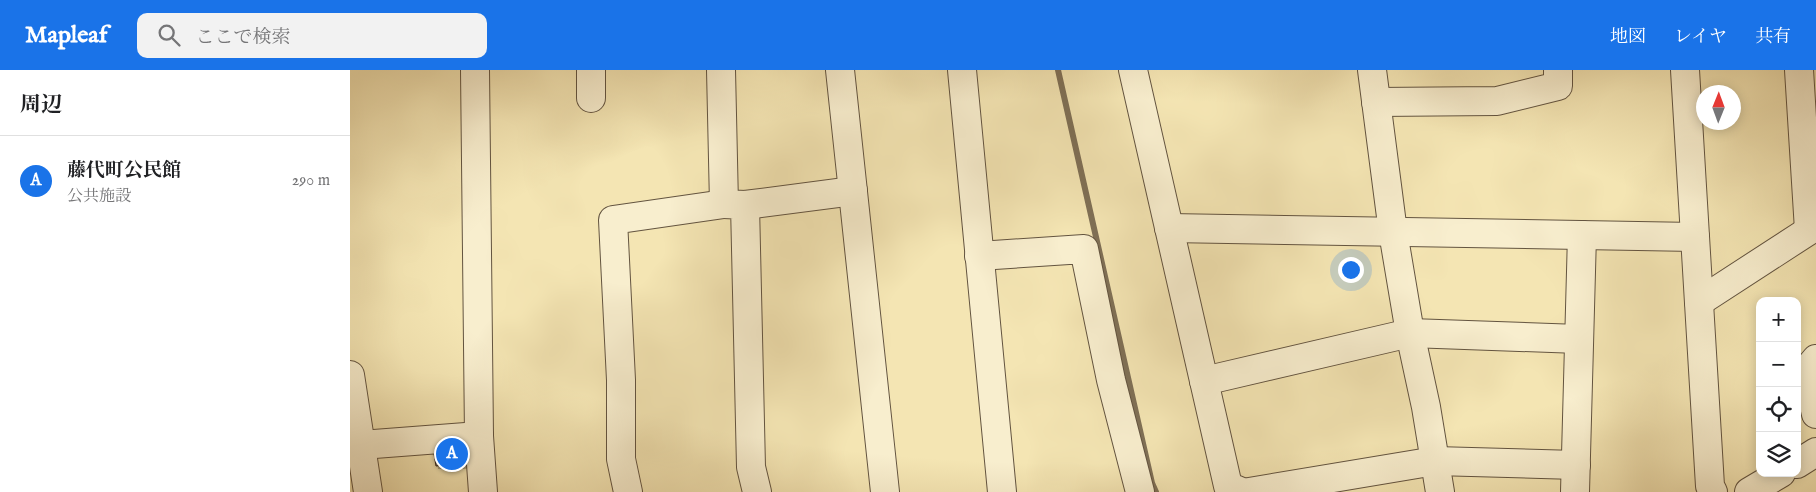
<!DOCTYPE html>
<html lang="ja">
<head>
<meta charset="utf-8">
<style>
	body { margin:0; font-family:"IM FELL English","Noto Serif JP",serif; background:#f2f2f2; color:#202124 }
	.controls { position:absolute; right:15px; bottom:15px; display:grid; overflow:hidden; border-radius:10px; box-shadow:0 2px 12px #0003 }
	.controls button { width:45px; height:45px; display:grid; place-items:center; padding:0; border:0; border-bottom:1px solid #e0e0e0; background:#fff; color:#202124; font:25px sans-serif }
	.compass { position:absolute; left:1346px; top:15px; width:45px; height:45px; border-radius:50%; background:#fff; box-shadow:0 2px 12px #0003; rotate:1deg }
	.you { position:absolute; left:1000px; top:199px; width:18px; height:18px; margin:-12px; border:4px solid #fff; border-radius:50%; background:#1a73e8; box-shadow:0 0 0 8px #1a73e833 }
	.badge { display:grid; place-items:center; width:32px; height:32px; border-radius:50%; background:#1a73e8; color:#fff; font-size:16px; font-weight:700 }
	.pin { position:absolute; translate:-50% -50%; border:2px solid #fff; box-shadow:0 1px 5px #0006 }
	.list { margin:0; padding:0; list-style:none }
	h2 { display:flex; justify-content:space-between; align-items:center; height:65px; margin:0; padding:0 20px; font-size:21px }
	h2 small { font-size:16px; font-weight:400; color:#757577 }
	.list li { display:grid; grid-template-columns:32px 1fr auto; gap:15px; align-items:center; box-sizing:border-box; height:90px; padding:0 20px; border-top:1px solid #e0e0e0 }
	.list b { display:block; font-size:19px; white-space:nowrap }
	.list p { margin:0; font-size:16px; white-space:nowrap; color:#757577 }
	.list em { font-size:16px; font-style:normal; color:#757577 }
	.icon { flex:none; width:28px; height:28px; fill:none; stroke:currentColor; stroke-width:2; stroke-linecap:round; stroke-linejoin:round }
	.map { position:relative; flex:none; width:1466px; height:422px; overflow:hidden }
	header { display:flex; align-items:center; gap:30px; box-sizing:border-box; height:70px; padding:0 25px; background:#1a73e8; color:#fff }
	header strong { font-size:24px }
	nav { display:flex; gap:28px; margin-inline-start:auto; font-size:18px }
	.search { width:350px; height:45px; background:#f2f2f2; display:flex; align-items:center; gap:12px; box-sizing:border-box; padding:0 18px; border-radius:10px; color:#757577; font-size:19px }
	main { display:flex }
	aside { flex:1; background:#fff }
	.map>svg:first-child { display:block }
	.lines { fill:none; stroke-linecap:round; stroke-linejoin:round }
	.stream { stroke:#7f7056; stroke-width:6 }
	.building { fill:#978869; stroke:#332319; filter:url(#shadow) }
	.minor-casing { stroke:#635440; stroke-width:30 }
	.minor { stroke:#f8eece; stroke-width:28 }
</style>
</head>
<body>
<header>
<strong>Mapleaf</strong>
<div class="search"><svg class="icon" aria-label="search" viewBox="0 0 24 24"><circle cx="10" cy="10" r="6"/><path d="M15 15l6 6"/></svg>ここで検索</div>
<nav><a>地図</a><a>レイヤ</a><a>共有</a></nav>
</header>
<main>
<aside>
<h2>周辺<small></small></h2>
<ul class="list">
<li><span class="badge">A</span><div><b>藤代町公民館</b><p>公共施設</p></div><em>290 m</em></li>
</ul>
</aside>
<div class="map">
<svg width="1466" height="422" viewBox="0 0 1466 422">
	<defs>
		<filter id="shadow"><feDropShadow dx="3" dy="5.5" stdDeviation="0" flood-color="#0004"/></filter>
	</defs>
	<rect width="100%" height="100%" fill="#f4e5b3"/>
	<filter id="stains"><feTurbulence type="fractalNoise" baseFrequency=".004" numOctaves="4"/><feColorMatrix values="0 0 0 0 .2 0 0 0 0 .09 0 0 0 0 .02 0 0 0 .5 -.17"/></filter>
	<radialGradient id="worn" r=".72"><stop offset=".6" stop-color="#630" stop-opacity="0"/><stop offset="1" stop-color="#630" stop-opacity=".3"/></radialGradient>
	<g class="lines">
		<!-- stream -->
		<polyline class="stream" points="708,0 802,413 806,422"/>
	</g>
	<!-- building -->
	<polygon class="building" points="116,374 122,392 86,396 83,378"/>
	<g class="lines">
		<defs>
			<g id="minor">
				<polyline points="125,0 129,366 133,422"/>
				<polyline points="371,0 374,134 395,135 401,397 407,422"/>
				<polyline points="490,0 535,422"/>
				<polyline points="612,0 652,422"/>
				<polyline points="783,0 878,416 892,422"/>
				<polyline points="1022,0 1043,162 1060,263 1076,337 1090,422"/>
				<polyline points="1335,0 1360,416 1363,422"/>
				<polyline points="1449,0 1459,160"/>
				<polyline points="241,28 241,0"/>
				<polyline points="1026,32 1147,31 1208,16 1208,0"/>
				<polyline points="395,135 503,121"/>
				<polyline points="819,158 1345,167"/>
				<polyline points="629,186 734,179 761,310 790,422"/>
				<polyline points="1349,232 1466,156"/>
				<polyline points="1466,289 1456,301 1466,344"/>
				<polyline points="0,305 18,422"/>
				<polyline points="854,311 1060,263 1229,269"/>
				<polyline points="11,375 129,366"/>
				<polyline points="1447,394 1466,382"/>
				<polyline points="278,422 271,389 271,310 263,150 374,134"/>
				<polyline points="899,422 1085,391 1226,395"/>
				<polyline points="1225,422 1232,165"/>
				<polyline points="1399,422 1431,403"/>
			</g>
		</defs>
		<!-- minor casing -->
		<use href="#minor" class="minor-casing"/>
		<!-- minor -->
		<use href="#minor" class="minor"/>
	</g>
	<rect width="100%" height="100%" filter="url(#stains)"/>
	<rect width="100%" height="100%" fill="url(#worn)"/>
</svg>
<div class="controls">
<button>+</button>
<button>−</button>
<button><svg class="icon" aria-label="locate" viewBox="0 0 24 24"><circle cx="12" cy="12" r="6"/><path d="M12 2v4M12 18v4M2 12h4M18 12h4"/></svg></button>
<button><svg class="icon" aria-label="layers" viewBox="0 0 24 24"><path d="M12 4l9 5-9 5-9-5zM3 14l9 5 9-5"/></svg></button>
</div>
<svg class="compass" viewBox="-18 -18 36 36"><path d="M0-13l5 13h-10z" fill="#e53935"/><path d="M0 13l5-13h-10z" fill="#757577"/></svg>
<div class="you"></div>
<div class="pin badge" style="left:102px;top:384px">A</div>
</div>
</main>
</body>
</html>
